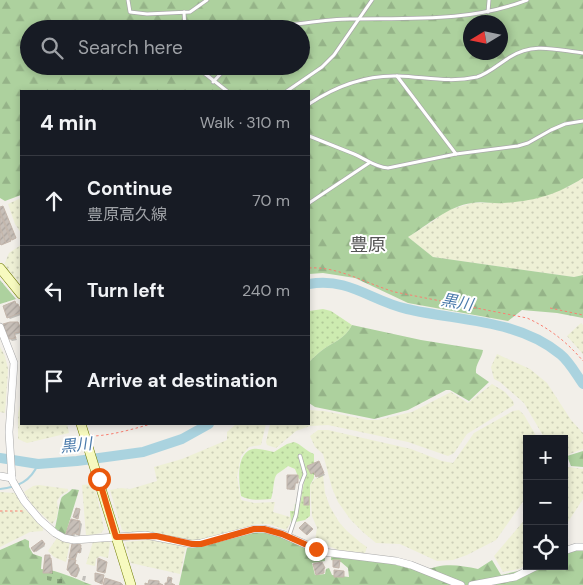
<!DOCTYPE html>
<html lang="en">
<head>
<meta charset="utf-8">
<style>
	body { margin:0; font-family:"DM Sans","Noto Sans JP",sans-serif; background:#20242c; color:#f1f3f6 }
	.controls { position:absolute; right:15px; bottom:15px; display:grid; overflow:hidden; border-radius:0px; box-shadow:0 2px 8px #0003 }
	.controls button { width:45px; height:45px; display:grid; place-items:center; padding:0; border:0; border-bottom:1px solid #363941; background:#171b24; color:#f1f3f6; font:25px sans-serif }
	.compass { position:absolute; left:463px; top:15px; width:45px; height:45px; border-radius:50%; background:#171b24; box-shadow:0 2px 8px #0003; rotate:260deg }
	.stop { position:absolute; width:15px; height:15px; margin:-11px; border:4px solid #ea580c; border-radius:50%; background:#fff }
	.stop.end { background:#ea580c; border-color:#fff; box-shadow:0 1px 5px #0008 }
	.list { margin:0; padding:0; list-style:none }
	h2 { display:flex; justify-content:space-between; align-items:center; height:65px; margin:0; padding:0 20px; font-size:21px }
	h2 small { font-size:16px; font-weight:400; color:#9ea1a6 }
	.list li { display:grid; grid-template-columns:32px 1fr auto; gap:15px; align-items:center; box-sizing:border-box; height:90px; padding:0 20px; border-top:1px solid #363941 }
	.list b { display:block; font-size:19px; white-space:nowrap }
	.list p { margin:0; font-size:16px; white-space:nowrap; color:#9ea1a6 }
	.list em { font-size:16px; font-style:normal; color:#9ea1a6 }
	.icon { flex:none; width:28px; height:28px; fill:none; stroke:currentColor; stroke-width:2; stroke-linecap:round; stroke-linejoin:round }
	.map { position:relative; flex:none; width:583px; height:585px; overflow:hidden }
	.search { position:absolute; background:#171b24; box-shadow:0 2px 8px #0003; left:20px; top:20px; width:290px; height:55px; display:flex; align-items:center; gap:12px; box-sizing:border-box; padding:0 18px; border-radius:28px; color:#9ea1a6; font-size:19px }
	.panel { position:absolute; background:#171b24; box-shadow:0 2px 8px #0003; left:20px; top:90px; width:290px; height:335px; border-radius:0px }
	.map>svg:first-child { display:block }
	.farmland { fill:url(#farmland-dots) }
	.grass { fill:url(#grass-dots) }
	.forest { fill:url(#forest-firs); fill-rule:evenodd }
	.shadow { fill:#0003 }
	.lines { fill:none; stroke-linecap:round; stroke-linejoin:round }
	.stream { stroke:#aad3df; stroke-width:2 }
	.river { stroke:#aad3df; stroke-width:10 }
	.building { fill:url(#building-hatch); stroke:#c4b6ab }
	.lane-casing { stroke:#a9a9a9; stroke-width:4.5 }
	.street-casing { stroke:#a9a9a9; stroke-width:8 }
	.secondary-casing { stroke:#707d05; stroke-width:10 }
	.path { stroke:#fa8072; stroke-width:1; stroke-dasharray:2.5 2.5; stroke-linecap:butt }
	.lane { stroke:#fff; stroke-width:3 }
	.street { stroke:#fff; stroke-width:7 }
	.secondary { stroke:#f7fabf; stroke-width:9 }
	.route { stroke:#ea580c; stroke-width:6 }
	.labels { text-anchor:middle; dominant-baseline:central; stroke-width:4; stroke-linejoin:round; paint-order:stroke }
	.water-label { font-size:16px; font-style:italic; fill:#4a7aab; stroke:#fff }
	.quarter-label { font-size:18px; fill:#555; stroke:#fff }
</style>
</head>
<body>
<div class="map">
<svg width="583" height="585" viewBox="0 0 583 585">
	<defs>
		<pattern id="farmland-dots" width="8" height="8" patternUnits="userSpaceOnUse" patternTransform="scale(1.25)"><rect width="8" height="8" fill="#eef0d5"/><path d="M2 2h.1M6 6h.1" fill="none" stroke="#ccceb7" stroke-width="1.8" stroke-linecap="round"/></pattern>
		<pattern id="grass-dots" width="8" height="8" patternUnits="userSpaceOnUse" patternTransform="scale(1.25)"><rect width="8" height="8" fill="#cdebb0"/><path d="M2 2h.1M6 6h.1" fill="none" stroke="#b0c997" stroke-width="1.8" stroke-linecap="round"/></pattern>
		<pattern id="forest-firs" width="22" height="20" patternUnits="userSpaceOnUse" patternTransform="scale(1.25)"><rect width="22" height="20" fill="#add19e"/><path d="M5 1l3.5 6h-7zM16 11l3.5 6h-7z" fill="#95b388"/></pattern>
		<pattern id="building-hatch" width="6" height="6" patternUnits="userSpaceOnUse" patternTransform="scale(1.25)"><rect width="6" height="6" fill="#c7bfb8"/><path d="M-1 1l2-2M0 6l6-6M5 7l2-2" fill="none" stroke="#aba49e"/></pattern>
	</defs>
	<rect width="100%" height="100%" fill="#f2efe9"/>
	<!-- farmland -->
	<g class="farmland">
		<polygon points="583,178 583,275 574,277 433,257 408,237 432,222 446,211 472,203 503,203 568,187"/>
		<polygon points="21,198 21,233 15,224 8,204"/>
		<polygon points="21,245 21,285 4,265 9,253"/>
		<polygon points="581,323 583,325 583,354 567,336"/>
		<polygon points="0,347 5,356 8,369 5,413 0,412"/>
		<polygon points="497,354 530,369 547,383 571,420 583,433 583,449 564,456 564,439 545,439 524,403 500,382 494,379 491,367"/>
		<polygon points="492,384 505,392 513,401 514,405 467,434 454,453 448,456 408,442 328,425 310,426 296,431 276,448 267,445 266,442 270,424 309,424 309,410 324,411 368,420 378,420 412,412 451,392 468,403"/>
		<polygon points="21,402 21,424 67,424 69,433 27,443 18,439 18,413"/>
		<polygon points="519,410 524,415 538,439 527,439 527,496 496,540 467,555 453,560 437,561 400,544 376,543 364,533 350,519 338,502 332,488 323,454 315,447 310,436 318,430 328,430 411,449 442,461 453,463 474,433 513,411"/>
		<polygon points="236,424 266,424 261,445 249,447 241,456 237,477 241,500 254,503 275,502 273,512 290,517 290,524 286,530 269,524 257,524 202,540 190,541 153,532 128,533 122,530 110,490 121,488 130,489 157,481 154,467 182,459 227,440 227,432"/>
		<polygon points="569,467 583,469 583,499 564,528 564,470"/>
		<polygon points="323,475 325,493 330,507 339,522 347,531 361,543 367,547 365,553 338,550 315,540 317,528 312,516 310,485 315,479"/>
		<polygon points="93,484 97,496 104,529 101,533 86,536 82,485"/>
		<polygon points="39,485 68,489 68,491 61,495 57,501 58,510 56,519 52,524 33,506 24,492 33,486"/>
		<polygon points="0,492 15,493 24,508 43,528 43,531 30,532 0,547"/>
		<polygon points="527,517 527,564 519,569 503,572 494,556"/>
		<polygon points="57,538 62,541 70,542 66,562 54,557 48,551"/>
		<polygon points="149,540 186,546 180,574 131,563 125,542"/>
		<polygon points="107,541 110,543 108,558 100,556 96,559 95,566 86,564 93,542"/>
	</g>
	<!-- grass -->
	<g class="grass">
		<path d="M323 309 331 311 352 325C345 339 333 342 321 351 317 354 313 358 309 362V311Z"/>
		<path d="M294 442C301 444 306 451 314 454V478L310 485V516L305 520 291 523 290 511H294L295 504H300L304 482 299 479 295 469 288 466C285 469 281 471 277 474 273 478 274 491 271 499 260 500 250 501 241 496 239 483 235 453 253 449 260 448 267 451 274 452L287 444Z"/>
	</g>
	<!-- forest -->
	<g class="forest">
		<path d="M0 0H583V178C556 195 535 201 503 203 493 204 482 201 472 203 448 206 428 225 408 237L433 257 574 277 583 275V318L557 313 522 310 508 321 408 303 355 278 323 273 309 274V91H21V195L5 201 0 198ZM470 22H500V52H470ZM29 29H301V66H29Z"/>
		<polygon points="0,280 16,299 0,304"/>
		<path d="M352 325 421 340 483 350C482 358 475 364 476 373L489 382 469 401 450 390H446L408 410 374 419 315 407 309 403V362C313 358 317 354 321 351 333 342 345 339 352 325Z"/>
		<polygon points="583,451 583,467 571,466 567,456"/>
		<path d="M72 489 79 490 65 536 55 528C57 521 60 499 62 497 65 494 69 493 72 489Z"/>
		<path d="M254 531C280 530 303 546 325 558V561L312 563 315 575 325 574 326 569 329 568 332 575 349 577 348 568 341 562 331 560V557L381 561 423 572C441 562 459 565 478 569L492 560 501 575 518 571 528 566H564V552L583 549V585H179L187 548 205 546Z"/>
		<path d="M25 539 29 541V547L33 554 42 557 41 569C59 570 75 579 92 585H0V550Z"/>
	</g>
	<!-- shadow -->
	<g class="shadow">
		<polygon points="3,207 15,238 0,245 0,208"/>
		<polygon points="15,303 20,307 21,315 10,319 8,317"/>
		<polygon points="18,323 21,328 21,333 15,335 17,340 12,341 10,339"/>
		<polygon points="318,462 325,475 319,478 316,474 314,475 312,473"/>
		<polygon points="297,476 298,483 296,483 295,490 290,490 289,489"/>
		<polygon points="80,522 82,524 80,536 75,534 74,538 70,537"/>
		<polygon points="42,542 45,546 36,552 33,548"/>
		<polygon points="73,545 82,548 81,553 78,552 75,562 76,565 79,567 80,570 77,577 73,576 68,569"/>
		<polygon points="49,557 52,561 53,574 45,572"/>
		<polygon points="47,576 52,577 51,581 47,580"/>
		<polygon points="83,576 86,576 85,581 82,580"/>
		<rect x="57" y="579" width="5" height="4"/>
	</g>
	<g class="lines">
		<!-- stream -->
		<path class="stream" d="M0 489C18 487 31 481 38 464"/>
		<!-- river -->
		<g class="river">
			<path d="M309 284C349 277 371 301 407 309 458 321 517 319 560 354 569 361 576 374 583 384"/>
			<polyline points="0,458 38,464 77,461 143,452 182,439 209,424"/>
		</g>
	</g>
	<!-- building -->
	<g class="building">
		<polygon points="3,206 16,238 12,240 0,211 0,207"/>
		<polygon points="0,213 11,241 6,243 0,227"/>
		<polygon points="0,229 6,243 1,245 0,243"/>
		<polygon points="15,301 16,304 18,304 21,311 20,313 7,318 3,306"/>
		<polygon points="10,322 18,322 21,329 20,330 20,332 14,333 16,338 9,339 3,324"/>
		<polygon points="319,461 324,473 316,477 314,472 311,474 307,466"/>
		<polygon points="287,475 298,475 298,483 295,483 294,489 287,489"/>
		<rect x="304" y="497" width="5" height="8"/>
		<polygon points="76,508 80,509 78,519 73,517"/>
		<polygon points="71,519 80,521 79,535 73,533 72,537 66,536 66,533"/>
		<polygon points="305,522 313,529 307,535 299,528"/>
		<polygon points="42,540 45,544 34,552 31,548"/>
		<polygon points="74,543 81,545 80,553 77,552 75,559 69,558 72,544"/>
		<polygon points="45,555 50,555 50,558 51,558 52,573 43,573"/>
		<polygon points="98,558 107,562 105,573 97,571"/>
		<polygon points="69,559 76,560 75,564 78,565 78,568 79,568 76,577 71,575 69,571 67,570"/>
		<polygon points="333,560 340,560 339,568 333,567"/>
		<polygon points="322,562 325,568 324,569 324,573 316,575 313,564"/>
		<polygon points="334,570 344,571 344,577 334,577"/>
		<polygon points="95,573 104,575 102,584 95,581"/>
		<polygon points="168,577 172,578 171,583 175,585 165,585 165,583 167,583"/>
		<polygon points="105,578 121,583 123,585 103,585"/>
		<polygon points="149,580 159,581 159,583 163,585 145,585 145,583 148,584"/>
	</g>
	<g class="lines">
		<defs>
			<g id="lane">
				<polyline points="128,0 130,12 147,14 190,12 207,0"/>
				<polyline points="184,12 185,29"/>
				<polyline points="488,12 489,0"/>
				<path d="M270 29 278 26C302 24 326 19 350 19 410 18 471 22 527 0"/>
				<polyline points="195,66 227,91"/>
				<polyline points="397,76 456,154"/>
				<polyline points="213,82 228,66"/>
				<polyline points="287,91 322,67 334,55 372,0"/>
				<path d="M309 104C336 86 366 75 398 76 426 77 449 83 477 77 488 74 500 63 510 57 534 42 556 50 583 53"/>
				<path d="M309 136C324 142 339 148 354 154 366 159 374 167 388 168L456 154 518 146 528 143 551 130 565 124 583 121"/>
				<polyline points="309,203 369,163"/>
				<polyline points="289,536 296,515 301,484 305,474 300,456"/>
			</g>
			<g id="street">
				<polyline points="0,327 14,363 9,432 12,480 24,501 40,520 55,533 64,538 74,540 145,535 192,544 201,543 254,529 264,529 282,534 323,552 396,561 411,565 461,585"/>
				<polyline points="0,476 12,478"/>
				<polyline points="564,551 576,547 583,547"/>
				<polyline points="472,585 515,577 537,566"/>
			</g>
			<g id="secondary">
				<polyline points="0,268 21,294"/>
				<polyline points="81,424 131,585"/>
			</g>
		</defs>
		<!-- lane casing -->
		<use href="#lane" class="lane-casing"/>
		<!-- street casing -->
		<use href="#street" class="street-casing"/>
		<!-- secondary casing -->
		<use href="#secondary" class="secondary-casing"/>
		<!-- path -->
		<g class="path">
			<path d="M309 268C338 266 367 284 395 292L527 318C549 328 567 342 583 361"/>
			<polyline points="550,308 583,315"/>
			<path d="M92 434 94 436C113 435 133 429 151 424"/>
			<polyline points="0,511 24,511"/>
		</g>
		<!-- lane -->
		<use href="#lane" class="lane"/>
		<!-- street -->
		<use href="#street" class="street"/>
		<!-- secondary -->
		<use href="#secondary" class="secondary"/>
	</g>
	<g class="lines">
		<!-- route -->
		<polyline class="route" points="99,479 116,537 156,536 192,544 201,544 254,529 264,529 282,534 316,549"/>
	</g>
	<g class="labels">
		<!-- water labels -->
		<g class="water-label">
			<text transform="translate(457 302) rotate(10)">黒川</text>
			<text transform="translate(76 445) rotate(-6)">黒川</text>
		</g>
		<!-- quarter labels -->
		<g class="quarter-label">
			<text x="368" y="245">豊原</text>
		</g>
	</g>
</svg>
<div class="controls">
<button>+</button>
<button>−</button>
<button><svg class="icon" aria-label="locate" viewBox="0 0 24 24"><circle cx="12" cy="12" r="6"/><path d="M12 2v4M12 18v4M2 12h4M18 12h4"/></svg></button>
</div>
<svg class="compass" viewBox="-18 -18 36 36"><path d="M0-13l5 13h-10z" fill="#e53935"/><path d="M0 13l5-13h-10z" fill="#9ea1a6"/></svg>
<div class="stop" style="left:99px;top:479px"></div>
<div class="stop end" style="left:316px;top:549px"></div>
<div class="search"><svg class="icon" aria-label="search" viewBox="0 0 24 24"><circle cx="10" cy="10" r="6"/><path d="M15 15l6 6"/></svg>Search here</div>
<section class="panel">
<h2>4 min<small>Walk · 310 m</small></h2>
<ul class="list">
<li><svg class="icon" aria-label="ahead" viewBox="0 0 24 24"><path d="M12 20V5M6 11l6-6 6 6"/></svg><div><b>Continue</b><p>豊原高久線</p></div><em>70 m</em></li>
<li><svg class="icon" aria-label="left" viewBox="0 0 24 24"><path d="M17 20v-9H6M10 6l-5 5 5 5"/></svg><div><b>Turn left</b></div><em>240 m</em></li>
<li><svg class="icon" aria-label="arrive" viewBox="0 0 24 24"><path d="M6 21V4h12l-3 4 3 4H6"/></svg><div><b>Arrive at destination</b></div></li>
</ul>
</section>
</div>
</body>
</html>
